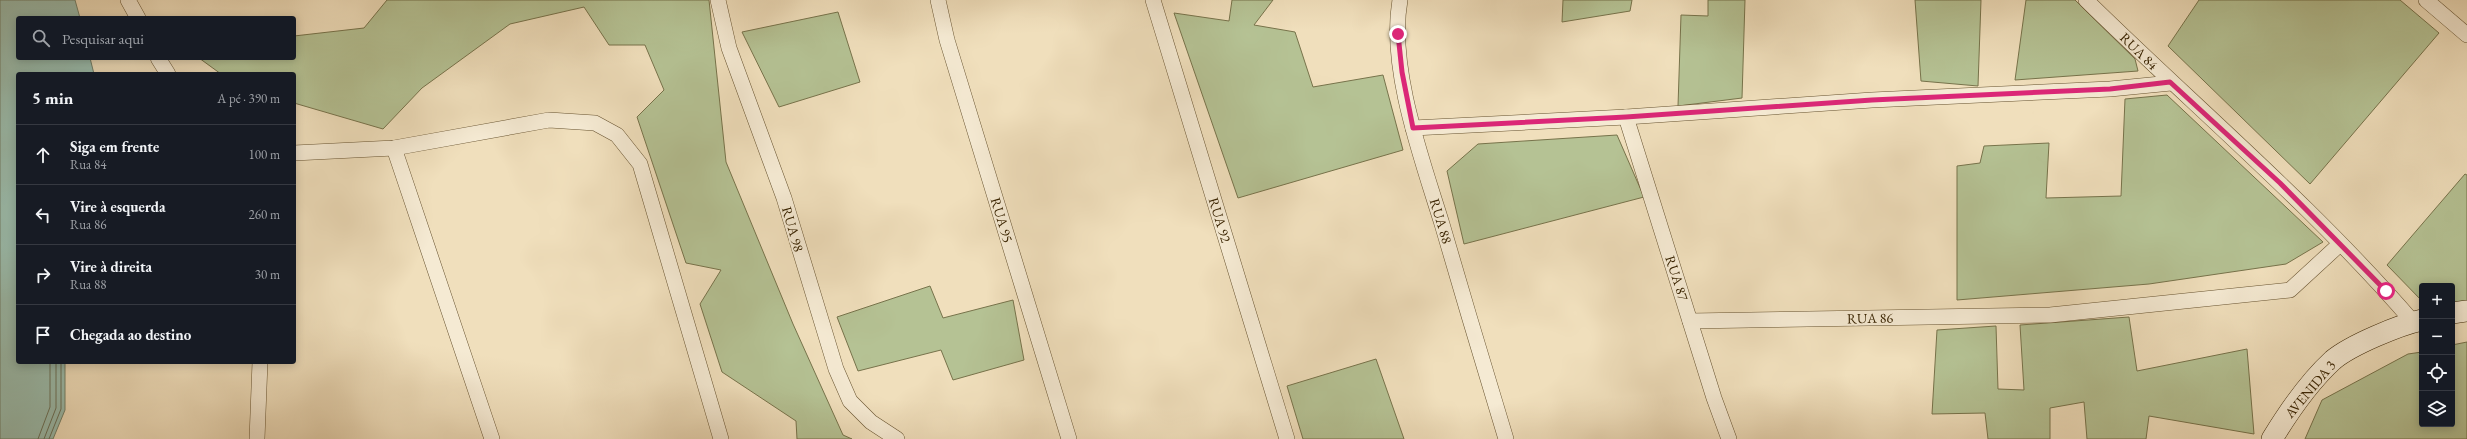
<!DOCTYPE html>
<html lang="pt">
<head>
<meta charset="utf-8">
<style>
	body { margin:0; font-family:"EB Garamond",serif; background:#242831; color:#f1f3f6 }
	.controls { position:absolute; right:12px; bottom:12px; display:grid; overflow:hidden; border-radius:4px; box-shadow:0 2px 10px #0003 }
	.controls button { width:36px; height:36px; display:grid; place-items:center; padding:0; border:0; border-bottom:1px solid #363941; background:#171b24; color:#f1f3f6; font:20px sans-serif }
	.stop { position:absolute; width:12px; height:12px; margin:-9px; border:3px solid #db2777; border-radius:50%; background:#fff }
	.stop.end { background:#db2777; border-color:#fff; box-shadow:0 1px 4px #0008 }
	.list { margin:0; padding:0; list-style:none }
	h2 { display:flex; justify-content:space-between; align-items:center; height:52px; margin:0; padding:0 16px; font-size:17px }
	h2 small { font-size:13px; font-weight:400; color:#9ea1a6 }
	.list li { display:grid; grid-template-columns:26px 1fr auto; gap:12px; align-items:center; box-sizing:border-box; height:60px; padding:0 16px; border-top:1px solid #363941 }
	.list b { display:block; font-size:15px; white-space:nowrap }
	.list p { margin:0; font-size:13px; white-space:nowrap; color:#9ea1a6 }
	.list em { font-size:13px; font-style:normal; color:#9ea1a6 }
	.icon { flex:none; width:22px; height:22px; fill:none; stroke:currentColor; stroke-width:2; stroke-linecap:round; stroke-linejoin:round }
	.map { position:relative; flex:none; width:2467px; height:439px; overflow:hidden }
	.search { position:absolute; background:#171b24; box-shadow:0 2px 10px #0003; left:16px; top:16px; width:280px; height:44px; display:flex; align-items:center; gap:10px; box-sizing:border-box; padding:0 14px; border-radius:4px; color:#9ea1a6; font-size:15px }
	.panel { position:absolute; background:#171b24; box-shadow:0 2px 10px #0003; left:16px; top:72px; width:280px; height:292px; border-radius:4px }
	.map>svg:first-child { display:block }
	.green { fill:#b5c294; stroke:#77734b }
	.water { fill:#9abdae; stroke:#738069 }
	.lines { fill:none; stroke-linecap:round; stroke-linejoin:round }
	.shore { stroke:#6a7058; stroke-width:1 }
	.street-casing { stroke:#675330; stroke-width:16 }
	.secondary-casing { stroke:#392402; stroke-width:22 }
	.street { stroke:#f5ead3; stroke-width:15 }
	.secondary { stroke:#f5ead3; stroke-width:21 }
	.route { stroke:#db2777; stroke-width:5 }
	.labels { text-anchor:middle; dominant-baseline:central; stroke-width:3.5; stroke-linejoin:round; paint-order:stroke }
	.street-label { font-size:14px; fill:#392402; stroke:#f5ead3 }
</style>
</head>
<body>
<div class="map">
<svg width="2467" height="439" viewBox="0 0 2467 439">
	<rect width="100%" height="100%" fill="#f0dfbc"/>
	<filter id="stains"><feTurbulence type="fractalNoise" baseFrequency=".005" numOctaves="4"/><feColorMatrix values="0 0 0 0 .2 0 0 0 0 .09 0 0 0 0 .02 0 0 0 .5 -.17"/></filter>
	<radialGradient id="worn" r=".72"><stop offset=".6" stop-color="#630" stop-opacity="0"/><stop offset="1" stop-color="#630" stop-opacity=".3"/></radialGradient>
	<!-- green -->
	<g class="green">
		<polygon points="387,0 709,0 726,162 793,324 843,435 852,439 797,439 796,421 722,372 700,304 721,270 686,263 637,117 664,90 645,45 609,45 584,7 510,24 422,88 383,129 294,103 294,74 221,74 199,58 294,58 294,36 364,28"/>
		<polygon points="1232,0 1273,0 1254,25 1295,32 1313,87 1383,75 1403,150 1238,198 1174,13 1229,21"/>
		<polygon points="1563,0 1632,0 1630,11 1562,22"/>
		<polygon points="1708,0 1745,0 1742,98 1678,106 1681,15 1708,16"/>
		<polygon points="1915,0 1981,0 1978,86 1921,81"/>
		<polygon points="2026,0 2075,0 2135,59 2138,71 2015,80"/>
		<polygon points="2199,0 2400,0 2439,33 2310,184 2168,46"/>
		<polygon points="838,12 860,82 779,107 742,32"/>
		<polygon points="2167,95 2323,242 2286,264 2149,284 1957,300 1957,166 1980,163 1984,146 2049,143 2046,198 2121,196 2125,99"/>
		<polygon points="1617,135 1644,197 1464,244 1447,171 1478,144"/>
		<polygon points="2465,174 2467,175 2467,303 2452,306 2452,286 2422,286 2422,301 2387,265"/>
		<polygon points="930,286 943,318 1013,300 1024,360 953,380 941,350 858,371 837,317"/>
		<polygon points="2129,317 2137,371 2247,349 2254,434 2149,416 2146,439 2087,439 2084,402 2050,408 2050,439 1988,439 1985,413 1932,414 1937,330 1996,326 1998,389 2024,390 2020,325"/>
		<polygon points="2467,342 2467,439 2305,439 2322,400 2408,354 2422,352 2422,424 2452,424 2452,345"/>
		<polygon points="1376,359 1404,439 1303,439 1287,386"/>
	</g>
	<!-- water -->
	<polygon class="water" points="0,0 75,0 80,18 18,18 18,58 90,58 94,74 18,74 18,362 65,362 65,410 53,439 0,439"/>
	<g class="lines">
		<!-- shore -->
		<g class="shore">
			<polyline points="38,439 50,407 50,362"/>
			<polyline points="44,439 56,408 56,362"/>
			<polyline points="49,439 61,409 61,362"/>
		</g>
		<defs>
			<g id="street">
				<polyline points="128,0 138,18"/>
				<polyline points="718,0 729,48 784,198 836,369 850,401 871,422 897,439"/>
				<polyline points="938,0 947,40 1069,439"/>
				<polyline points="1153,0 1287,439"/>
				<path d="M1400 0C1388 68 1422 159 1442 224 1463 296 1484 367 1506 439"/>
				<path d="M2086 0C2195 107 2313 206 2413 322"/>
				<polyline points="2426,0 2467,35"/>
				<polyline points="158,58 168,74"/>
				<polyline points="1626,117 1714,398 1729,439"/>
				<polyline points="1413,128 1626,117 1872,100 2110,89 2171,83"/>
				<polyline points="394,148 492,439"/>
				<polyline points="294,153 394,148 549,120 595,123 617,135 640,164 721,439"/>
				<polyline points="1690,321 2050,315 2290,290 2340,244"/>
				<polyline points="257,439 260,362"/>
			</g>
			<g id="secondary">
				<polyline points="2452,313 2467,311"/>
				<path d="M2272 439C2289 411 2309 382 2333 360 2351 345 2399 325 2422 320"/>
			</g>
		</defs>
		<!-- street casing -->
		<use href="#street" class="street-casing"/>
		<!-- secondary casing -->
		<use href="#secondary" class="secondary-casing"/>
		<!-- street -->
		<use href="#street" class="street"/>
		<!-- secondary -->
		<use href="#secondary" class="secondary"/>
	</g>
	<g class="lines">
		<!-- route -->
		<polyline class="route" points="1398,34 1402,72 1413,128 1626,117 1872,100 2110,89 2170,82 2280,183 2386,291"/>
	</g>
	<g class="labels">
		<!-- street labels -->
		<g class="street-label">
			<text transform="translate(2139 51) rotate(44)">RUA 84</text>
			<text transform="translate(1002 220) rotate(73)">RUA 95</text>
			<text transform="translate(1220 220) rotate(73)">RUA 92</text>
			<text transform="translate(1441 221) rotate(73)">RUA 88</text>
			<text transform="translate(793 229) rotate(74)">RUA 98</text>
			<text transform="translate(1677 278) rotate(72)">RUA 87</text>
			<text transform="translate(1870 318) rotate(-1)">RUA 86</text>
			<text transform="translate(2310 389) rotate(-50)">AVENIDA 3</text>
		</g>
	</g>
	<rect width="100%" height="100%" filter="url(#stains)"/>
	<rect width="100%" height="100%" fill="url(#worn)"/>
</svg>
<div class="controls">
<button>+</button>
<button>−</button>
<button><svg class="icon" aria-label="locate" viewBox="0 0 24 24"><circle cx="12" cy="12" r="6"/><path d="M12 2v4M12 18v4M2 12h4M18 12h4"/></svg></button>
<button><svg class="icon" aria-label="layers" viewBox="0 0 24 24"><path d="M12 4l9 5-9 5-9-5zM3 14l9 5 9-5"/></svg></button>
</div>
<div class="stop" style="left:2386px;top:291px"></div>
<div class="stop end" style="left:1398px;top:34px"></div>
<div class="search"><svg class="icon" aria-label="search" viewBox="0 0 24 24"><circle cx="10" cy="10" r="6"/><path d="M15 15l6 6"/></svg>Pesquisar aqui</div>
<section class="panel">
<h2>5 min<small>A pé · 390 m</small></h2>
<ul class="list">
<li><svg class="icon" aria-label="ahead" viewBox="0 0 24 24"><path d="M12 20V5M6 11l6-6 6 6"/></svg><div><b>Siga em frente</b><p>Rua 84</p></div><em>100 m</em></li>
<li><svg class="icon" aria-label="left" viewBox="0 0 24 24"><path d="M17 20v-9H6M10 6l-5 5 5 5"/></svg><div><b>Vire à esquerda</b><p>Rua 86</p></div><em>260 m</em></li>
<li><svg class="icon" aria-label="right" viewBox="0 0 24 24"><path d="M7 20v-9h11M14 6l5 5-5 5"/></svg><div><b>Vire à direita</b><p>Rua 88</p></div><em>30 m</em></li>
<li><svg class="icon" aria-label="arrive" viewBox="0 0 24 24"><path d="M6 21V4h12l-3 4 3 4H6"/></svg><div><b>Chegada ao destino</b></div></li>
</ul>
</section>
</div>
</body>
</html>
